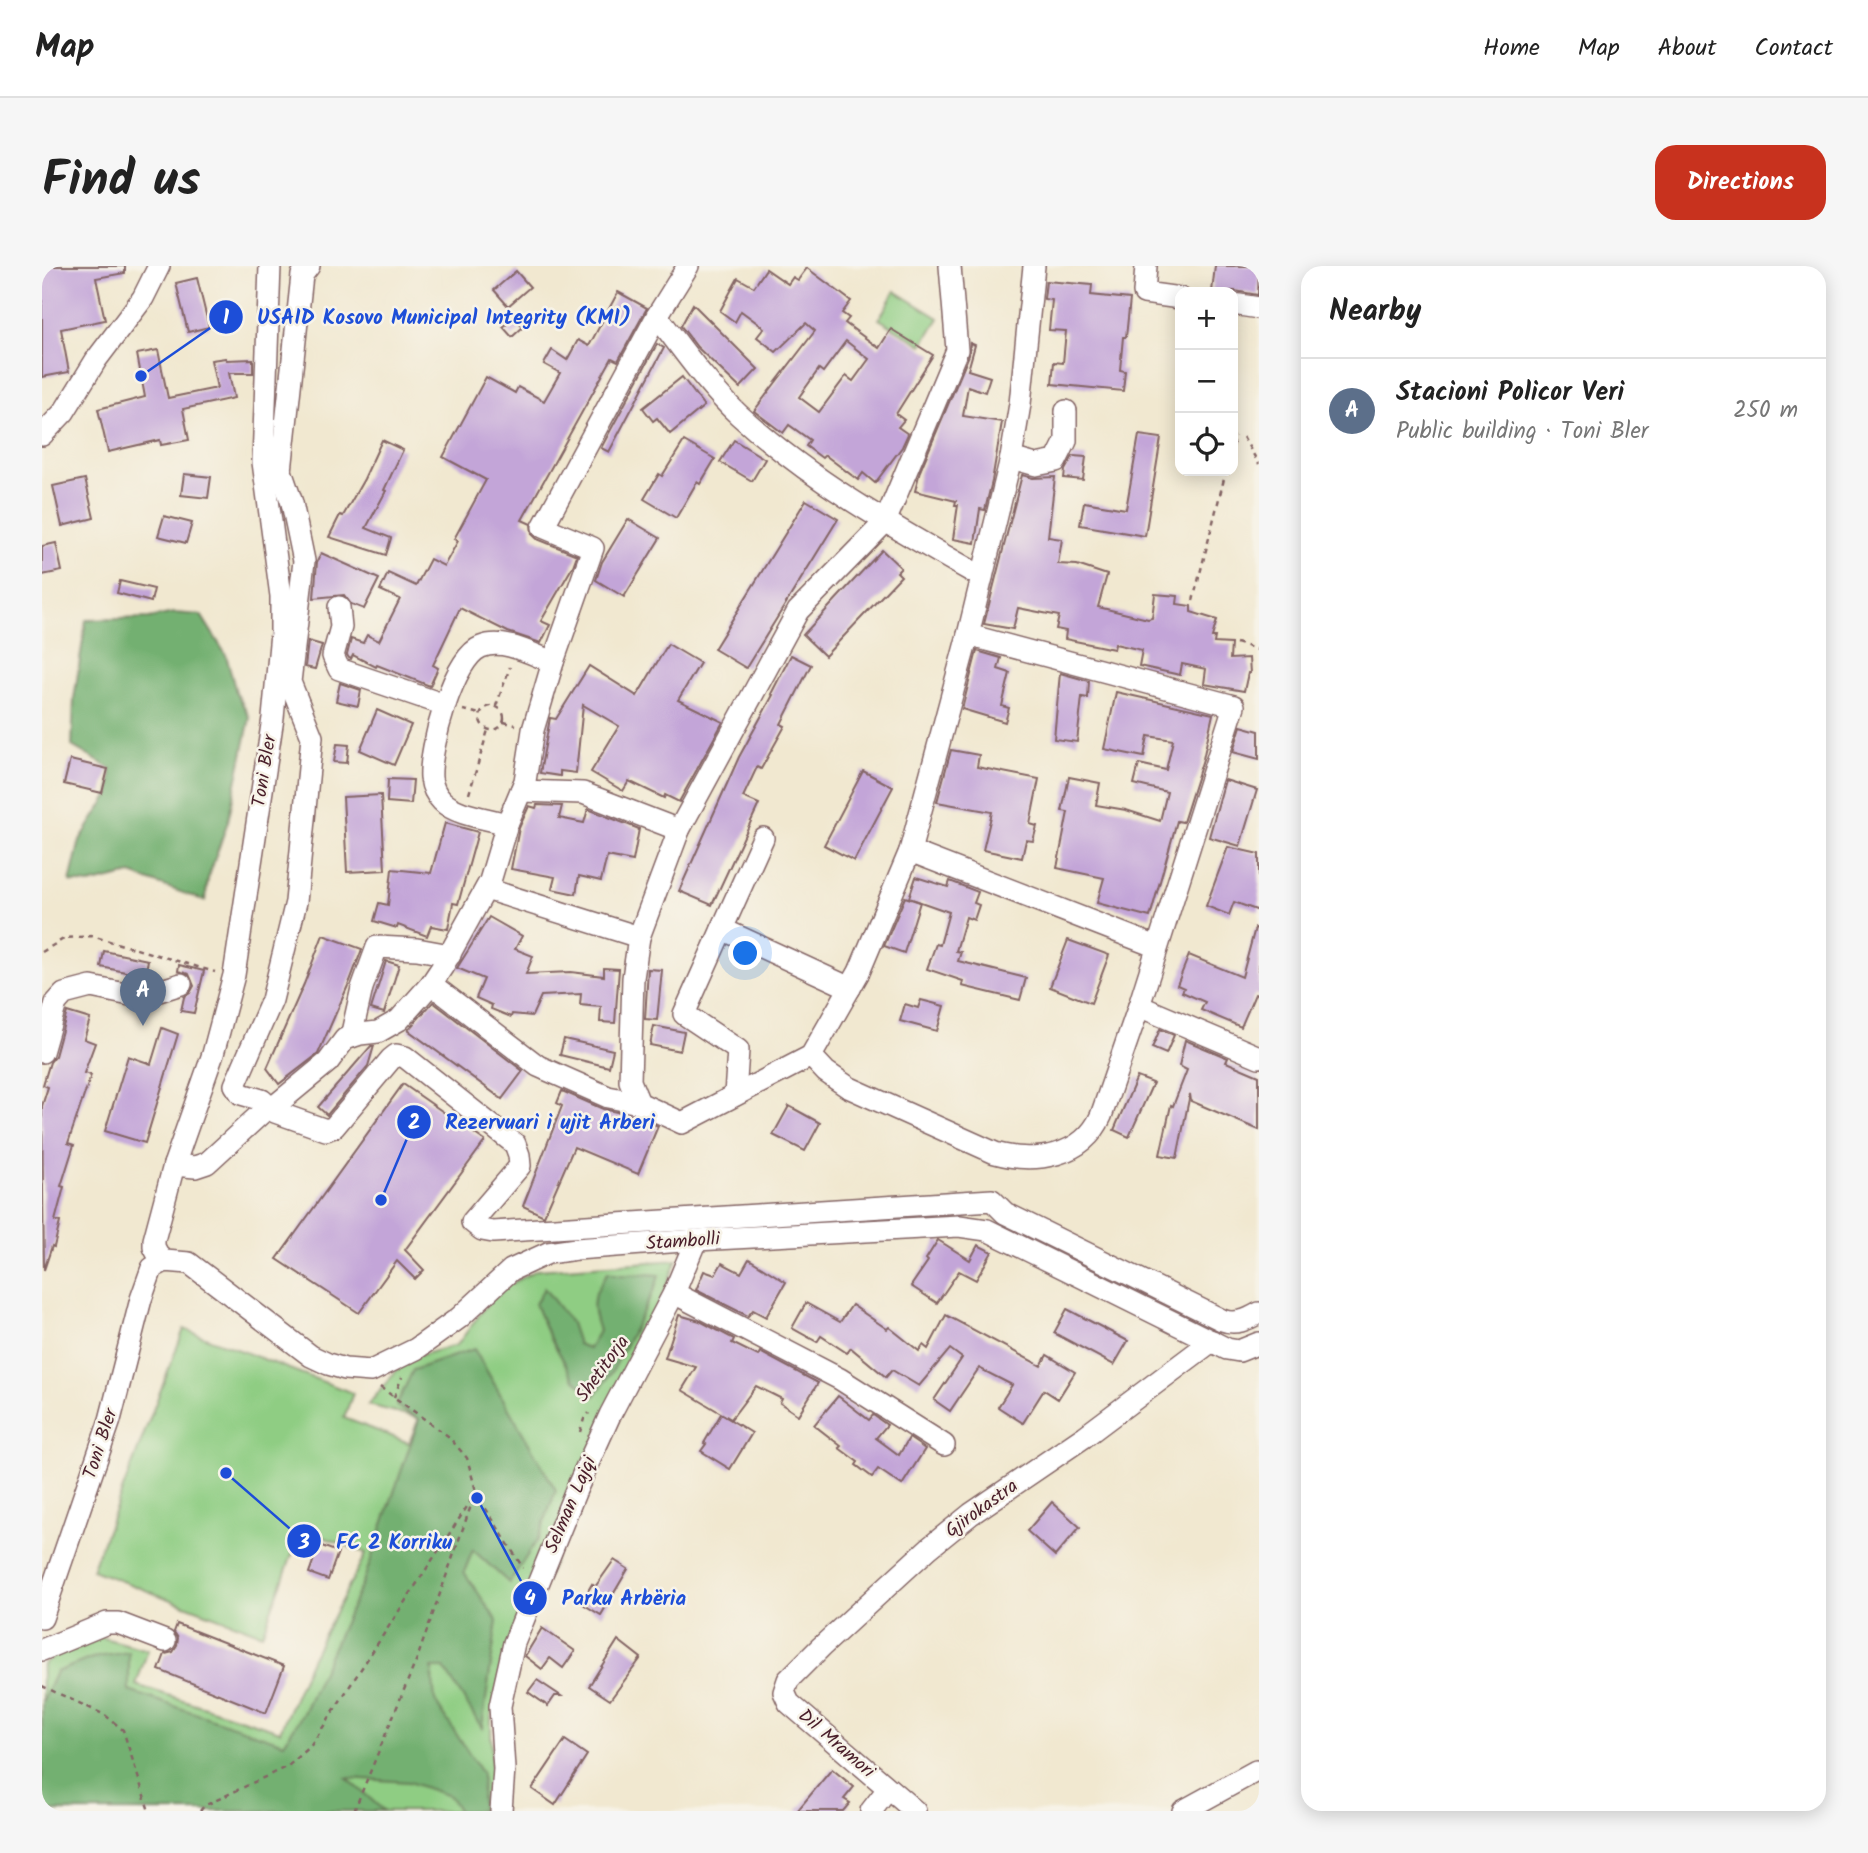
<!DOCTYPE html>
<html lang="en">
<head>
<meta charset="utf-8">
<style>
	body { margin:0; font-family:Kalam,sans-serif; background:#f6f6f6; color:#222 }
	.controls { position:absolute; right:21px; top:21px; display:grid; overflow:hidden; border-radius:14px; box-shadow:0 4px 18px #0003 }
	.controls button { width:63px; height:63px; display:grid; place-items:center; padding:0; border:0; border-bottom:2px solid #e0e0e0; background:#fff; color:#222; font:35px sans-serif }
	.you { position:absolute; left:704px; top:688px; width:24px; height:24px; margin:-18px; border:5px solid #fff; border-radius:50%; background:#1a73e8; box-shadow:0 0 0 10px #1a73e833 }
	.badge { display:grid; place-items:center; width:46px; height:46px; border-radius:50%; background:#c8321e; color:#fff; font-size:23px; font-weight:700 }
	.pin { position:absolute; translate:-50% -58px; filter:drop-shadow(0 2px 4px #0008) }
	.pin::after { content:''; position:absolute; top:37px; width:24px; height:21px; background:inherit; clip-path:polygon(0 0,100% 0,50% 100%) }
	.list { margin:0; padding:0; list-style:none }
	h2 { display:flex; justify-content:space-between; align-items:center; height:91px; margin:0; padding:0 28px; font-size:30px }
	h2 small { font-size:23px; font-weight:400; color:#767676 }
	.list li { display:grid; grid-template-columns:46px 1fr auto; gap:21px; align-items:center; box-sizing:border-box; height:105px; padding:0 28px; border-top:2px solid #e0e0e0 }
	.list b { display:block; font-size:26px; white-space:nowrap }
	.list p { margin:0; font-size:23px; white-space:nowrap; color:#767676 }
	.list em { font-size:23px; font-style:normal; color:#767676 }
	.icon { flex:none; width:38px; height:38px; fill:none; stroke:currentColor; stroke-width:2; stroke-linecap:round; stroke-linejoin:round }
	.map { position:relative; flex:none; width:1217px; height:1545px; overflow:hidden; border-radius:21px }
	header { display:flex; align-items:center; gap:42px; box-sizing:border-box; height:98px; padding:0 35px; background:#fff; border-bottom:2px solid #e0e0e0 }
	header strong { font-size:33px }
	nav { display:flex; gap:38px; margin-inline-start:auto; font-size:24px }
	.intro { display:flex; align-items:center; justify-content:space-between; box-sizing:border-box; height:168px; padding:0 42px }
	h1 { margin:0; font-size:49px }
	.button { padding:18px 32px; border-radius:21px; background:#c8321e; color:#fff; font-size:24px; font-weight:700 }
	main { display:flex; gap:42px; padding:0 42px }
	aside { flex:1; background:#fff; border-radius:21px; box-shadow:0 4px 18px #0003 }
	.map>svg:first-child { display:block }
	.green { fill:#8fcd83; stroke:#6c7657; stroke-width:2 }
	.forest { fill:#73b071; stroke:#5e684e; stroke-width:2 }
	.building { fill:#c3a5d8; fill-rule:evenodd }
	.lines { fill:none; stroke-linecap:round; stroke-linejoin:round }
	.minor-casing { stroke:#846565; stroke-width:24 }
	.path { stroke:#846565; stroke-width:2.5; stroke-dasharray:5 5; stroke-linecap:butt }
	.minor { stroke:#fff; stroke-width:21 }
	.labels { text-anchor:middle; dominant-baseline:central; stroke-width:5; stroke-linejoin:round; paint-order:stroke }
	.street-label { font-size:19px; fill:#4a1f2b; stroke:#f7f3e8 }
	.leader { fill:none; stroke:#1d4ed8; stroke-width:2.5 }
	.callout-dot { fill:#1d4ed8; stroke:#f7f3e8; stroke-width:2.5 }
	.mark-label { font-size:21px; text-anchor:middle; font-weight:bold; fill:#fff }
	.callout-label { font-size:21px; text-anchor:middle; font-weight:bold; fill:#1d4ed8; stroke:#f7f3e8; stroke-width:5; stroke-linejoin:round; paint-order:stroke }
</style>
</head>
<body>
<header>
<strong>Map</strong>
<nav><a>Home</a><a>Map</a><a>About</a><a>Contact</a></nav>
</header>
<div class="intro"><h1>Find us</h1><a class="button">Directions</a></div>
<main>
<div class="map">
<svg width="1217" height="1545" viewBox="0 0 1217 1545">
	<rect width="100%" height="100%" fill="#f7f3e8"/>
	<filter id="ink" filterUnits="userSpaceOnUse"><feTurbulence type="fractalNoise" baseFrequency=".0143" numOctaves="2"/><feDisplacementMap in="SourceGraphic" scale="14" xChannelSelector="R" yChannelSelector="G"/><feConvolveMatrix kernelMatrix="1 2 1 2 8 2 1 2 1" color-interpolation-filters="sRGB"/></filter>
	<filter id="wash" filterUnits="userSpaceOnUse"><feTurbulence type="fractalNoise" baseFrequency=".00686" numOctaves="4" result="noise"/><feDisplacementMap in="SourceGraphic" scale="28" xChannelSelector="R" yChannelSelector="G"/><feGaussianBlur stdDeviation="1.57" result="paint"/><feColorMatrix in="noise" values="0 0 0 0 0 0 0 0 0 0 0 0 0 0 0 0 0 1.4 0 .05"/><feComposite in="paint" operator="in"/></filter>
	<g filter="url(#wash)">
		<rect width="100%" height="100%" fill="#f1e8d0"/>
		<!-- green -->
		<g class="green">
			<polygon points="853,25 897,52 880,79 837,53"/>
			<polygon points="635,994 449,1449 450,1545 0,1545 0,1398 27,1382 58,1371 106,1384 94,1419 238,1465 269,1393 324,1287 260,1263 220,1368 50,1304 142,1063 311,1127 302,1152 367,1177 377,1152 326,1139 364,1093 415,1079 455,1025 494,1004"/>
		</g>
		<!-- forest -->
		<g class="forest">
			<polygon points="132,347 159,349 184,389 194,426 208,452 186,555 166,613 163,635 89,608 47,618 28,616 38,574 68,527 69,503 30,480 32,433 44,354 107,352"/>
			<path d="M566 1006C584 1013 598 1006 617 1009L614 1020 570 1106 553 1130 532 1113 504 1064 493 1038 502 1022 529 1057 536 1078 547 1083 557 1065C547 1036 550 1031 566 1006Z"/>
			<polygon points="432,1083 514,1224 496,1273 467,1317 431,1284 422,1306 455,1355 440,1462 402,1402 390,1402 393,1435 440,1508 439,1545 417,1545 407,1530 367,1516 305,1512 342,1545 0,1545 0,1436 14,1406 50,1392 87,1386 87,1425 242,1477 261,1447 323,1311 377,1153 354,1140 371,1104"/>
		</g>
		<g id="blocks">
			<!-- building -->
			<g class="building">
				<polygon points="0,0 83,0 83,7 54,12 63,54 19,63 27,106 0,111"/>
				<polygon points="1173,0 1217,0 1216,29 1193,25 1170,26"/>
				<path d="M765 2 809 35 800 47 807 52 803 57 837 82 849 63 891 89 854 148 862 154 856 161 866 168 860 181 833 217 821 207 816 214 783 189 780 192 764 180 768 174 747 159 741 167 712 145 773 65 764 57 734 86 715 71 722 62 699 45 693 56 678 45 696 12 712 21 724 3 746 18 751 11 756 14ZM804 75 827 93 811 115 804 110 777 146 757 131 777 103 781 106Z"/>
				<polygon points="474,5 488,21 466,40 452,24"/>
				<polygon points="155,12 167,61 146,66 134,17"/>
				<polygon points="1004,15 1050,19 1049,29 1088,33 1084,71 1081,71 1078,104 1083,105 1081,125 1010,118 1012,96 1021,97 1024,65 1007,64 1010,34 1002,33"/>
				<polygon points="576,26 605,42 576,95 570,92 480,254 489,258 490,268 495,273 535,289 531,300 499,355 508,359 499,377 466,366 418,342 391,399 396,402 388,420 335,399 334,401 311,389 309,393 307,392 305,389 309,373 321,377 325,369 337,375 358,333 338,324 346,307 374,320 388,293 402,300 416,275 412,273 444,214 401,191 444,111 473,127 476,121 502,135 518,107 502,98 510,84 525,94 536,74 547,80"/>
				<polygon points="651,38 716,103 698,122 655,81 639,60"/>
				<polygon points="473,52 481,61 470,71 461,61"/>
				<polygon points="928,77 933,79 926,104 948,111 943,126 926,120 921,150 960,156 950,215 943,244 938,243 933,277 911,273 916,239 913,239 914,235 873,225 878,205 927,89"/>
				<polygon points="615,78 622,82 567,186 559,182"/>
				<polygon points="116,84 126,132 175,122 169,94 184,92 184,94 211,93 211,107 187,107 192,132 141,143 147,174 119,179 118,174 66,186 56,143 103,131 95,88"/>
				<polygon points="640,111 662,140 628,168 615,152 611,155 601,142"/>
				<polygon points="1097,169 1119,172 1103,270 1038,259 1042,236 1084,243"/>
				<polygon points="340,174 361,184 342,224 344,225 324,262 349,272 344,289 287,271 298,249 301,250 322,213"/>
				<polygon points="692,174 723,193 710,215 678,196"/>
				<polygon points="642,175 673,193 658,218 655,216 634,252 602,233 617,208 620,210"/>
				<polygon points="1031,190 1044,191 1041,214 1022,212 1023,204"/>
				<polygon points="142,208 169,211 166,232 139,229"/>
				<polygon points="980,209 991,212 1013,211 1006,271 1020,273 1016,298 1035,299 1065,309 1056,341 1106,353 1110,352 1113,328 1136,330 1135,338 1149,340 1149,346 1175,354 1170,371 1173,371 1172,377 1189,378 1188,393 1207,392 1208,407 1206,407 1202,425 1162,418 1164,403 1140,398 1138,409 1097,400 1100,384 1073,378 1072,383 1023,373 1024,365 1014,363 1017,350 976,342 971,363 942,358"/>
				<polygon points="43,213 52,252 20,260 11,220"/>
				<polygon points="764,234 796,253 704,402 672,383"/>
				<polygon points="122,250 150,257 144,277 116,270"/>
				<polygon points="586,253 618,272 582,331 554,314 560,296"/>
				<polygon points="14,277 20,305 0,309 0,280"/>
				<polygon points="840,284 859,302 855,306 859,310 783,390 761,369"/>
				<polygon points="279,287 337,313 322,343 309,338 302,329 272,332 275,296"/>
				<polygon points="78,315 112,323 109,336 75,327"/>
				<polygon points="266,375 280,379 273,403 263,401"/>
				<polygon points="626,378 658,397 636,434 681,456 637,536 623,529 622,532 587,515 581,525 549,506 577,460 541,439 534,507 518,505 518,510 498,507 508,452 514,453 547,400 595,430"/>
				<polygon points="935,385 959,392 956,403 968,407 960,440 967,442 963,456 920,443"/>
				<polygon points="749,389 769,399 739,458 743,460 719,503 715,501 701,531 717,538 670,639 637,625 697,491 731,429 729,428"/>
				<polygon points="1018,407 1047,415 1046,432 1040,431 1035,476 1012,473"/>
				<polygon points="298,417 319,424 316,440 294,435"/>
				<polygon points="1074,426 1171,448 1161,493 1141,556 1135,555 1108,651 1055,637 1062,612 1015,602 1026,546 1020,545 1027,511 1058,517 1054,539 1084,544 1118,555 1125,526 1092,518 1097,498 1124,504 1131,474 1106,470 1102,491 1062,483"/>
				<polygon points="335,444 369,459 352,499 318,484"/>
				<polygon points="1199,460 1217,465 1217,493 1191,486"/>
				<polygon points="295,478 307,479 305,497 292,496"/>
				<polygon points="909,484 937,489 935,501 997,513 988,558 995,560 991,575 984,574 980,592 941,584 950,546 895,536"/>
				<polygon points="28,494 66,503 60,527 22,518"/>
				<polygon points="821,505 851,521 812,595 782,579"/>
				<polygon points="346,513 371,514 369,538 345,536"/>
				<polygon points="1183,514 1215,524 1198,580 1167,571"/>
				<polygon points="339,529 343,604 305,606 301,531"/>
				<polygon points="495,539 520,540 517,552 542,557 546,543 597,563 591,595 565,590 559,615 537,610 534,628 510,623 513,611 469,603 477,562 487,540 494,542"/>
				<polygon points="403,557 436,566 416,638 411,637 406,663 389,660 385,670 356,659 355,662 332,655 337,637 346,639 350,603 389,607"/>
				<polygon points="1186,581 1217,588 1217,645 1192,636 1187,649 1164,640"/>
				<polygon points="874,611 906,621 908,615 936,626 932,637 937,639 932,654 924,651 914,685 919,686 916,695 984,712 978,734 920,720 921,715 885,703 894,678 898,679 907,646 867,632"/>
				<polygon points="863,631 878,636 862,687 842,680"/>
				<polygon points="447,651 480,670 473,683 491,690 484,708 529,706 562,710 562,702 577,703 573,757 558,756 559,741 538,739 539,728 499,730 490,750 470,748 469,751 449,743 450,739 434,732 442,713 415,702"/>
				<polygon points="1213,662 1217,663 1217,730 1213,728 1199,761 1159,744 1163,736 1140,726 1142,722 1135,719 1147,689 1200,711"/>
				<polygon points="281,669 320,683 308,715 276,788 237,818 225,802 262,718"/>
				<polygon points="1026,674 1067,689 1049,737 1008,721"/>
				<polygon points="62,685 106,694 103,710 59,701"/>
				<polygon points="344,695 357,699 342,747 329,743"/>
				<polygon points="137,699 162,705 152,747 139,745 142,731 148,727 152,720 147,708 136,705"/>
				<polygon points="606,703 620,704 615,754 603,753"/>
				<polygon points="879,734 902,740 895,765 858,755 863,738 876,742"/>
				<polygon points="391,736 481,805 460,833 366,764"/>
				<polygon points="25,746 48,753 42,773 53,777 42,807 49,809 26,877 32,879 19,920 22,921 13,955 18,956 12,981 10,980 2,1004 0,840 6,821 1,819 8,796 13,790"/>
				<polygon points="612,760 642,766 638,785 608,779"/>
				<polygon points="120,762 136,768 103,877 63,865 86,790 109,798"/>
				<polygon points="1118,763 1132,769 1124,788 1110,782"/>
				<polygon points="522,773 571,784 567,801 518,789"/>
				<polygon points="1143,774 1186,792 1184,796 1217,810 1217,864 1149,835 1148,828 1135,892 1118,889 1129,839 1131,840 1145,804 1137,800"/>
				<polygon points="329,780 332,780 326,800 285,849 276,841"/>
				<polygon points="1095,811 1111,817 1087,871 1072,864"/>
				<polygon points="361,818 443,875 363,984 382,1004 373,1013 355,995 317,1047 235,993"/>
				<polygon points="520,825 561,843 593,850 616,860 596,908 532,881 502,950 481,940 520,840 515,837"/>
				<polygon points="747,840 778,857 763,885 731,869"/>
				<polygon points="896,974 928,994 936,979 950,986 934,1014 917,1005 895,1037 869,1020 886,995 884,993"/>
				<polygon points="707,993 744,1016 724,1051 711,1044 706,1050 654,1024 662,1005 673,1009 680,997 699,1007"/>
				<polygon points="764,1037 798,1056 810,1039 845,1063 847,1061 877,1085 881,1079 886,1083 904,1049 999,1100 1005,1089 1033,1106 1016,1133 1002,1124 981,1157 956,1141 970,1119 937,1102 908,1145 892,1134 920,1092 908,1083 877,1120 850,1104 844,1111 809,1082 805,1087 779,1070 775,1076 750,1062"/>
				<polygon points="1025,1043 1086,1075 1072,1099 1012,1067"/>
				<polygon points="637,1049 658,1055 692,1073 690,1077 716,1090 718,1086 776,1117 756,1149 738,1137 740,1133 714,1120 689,1153 640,1124 654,1101 623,1092"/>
				<polygon points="796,1130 827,1154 831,1149 845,1159 834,1172 857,1189 867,1172 883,1183 860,1219 836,1203 830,1211 814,1199 816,1196 797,1182 799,1180 772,1159"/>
				<polygon points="679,1148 710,1167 688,1203 659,1185 664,1178 662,1177"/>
				<polygon points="1010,1236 1038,1261 1013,1290 985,1265"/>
				<polygon points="277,1279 296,1286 286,1314 267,1307"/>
				<polygon points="572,1294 586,1303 559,1349 539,1337 550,1318 553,1321"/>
				<polygon points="135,1358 242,1400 224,1447 117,1404 123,1388 131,1386 135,1380 136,1372 132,1366"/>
				<polygon points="500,1362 533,1385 521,1402 508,1392 500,1403 483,1390"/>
				<polygon points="576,1374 599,1392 568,1434 547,1420"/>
				<polygon points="495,1414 519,1430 513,1430 506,1440 486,1426"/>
				<polygon points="523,1474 545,1489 513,1539 490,1523"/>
				<polygon points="790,1503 812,1521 802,1533 808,1537 801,1545 755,1545"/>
			</g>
		</g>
	</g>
	<g filter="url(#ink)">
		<use href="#blocks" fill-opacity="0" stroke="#846565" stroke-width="2"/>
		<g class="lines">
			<defs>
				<g id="minor">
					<path d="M267 0 260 9 239 205 250 237 262 295 248 416 270 471 254 636 230 734 193 819 199 828 220 834 233 846 284 864 292 861 349 793 354 789 363 791 473 878 477 889 478 900 430 956 440 964 451 966 950 934 963 947 1180 1054C1193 1059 1205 1054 1217 1047"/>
					<polyline points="1104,0 1102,27 1138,32"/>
					<polyline points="1191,38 1217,42"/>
					<path d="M615 50C641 84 666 120 697 149 769 215 855 263 940 311"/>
					<polyline points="0,169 22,146 54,94 101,32 117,0"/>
					<polyline points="969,192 994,199 1014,195 1024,175 1024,145"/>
					<polyline points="297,341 299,361 291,390 297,403 403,439"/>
					<polyline points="479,525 541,527 637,564 756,345 843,256 915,84 908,0"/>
					<path d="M465 558C446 552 415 550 400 535 394 529 390 520 389 512 387 483 411 392 439 381 462 372 489 388 511 396"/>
					<polyline points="637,564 597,671 591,712 588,815 597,837 640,857 769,790 817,706 868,585 926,369 969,192 978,138 992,0"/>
					<polyline points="721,572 680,663 808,722"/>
					<polyline points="868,585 1115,681"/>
					<polyline points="444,623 597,671"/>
					<polyline points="680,663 642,748 696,784 693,829"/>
					<polyline points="389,718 496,800 566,831 597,837"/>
					<polyline points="1097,740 1217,791"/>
					<polyline points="309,771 320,722 335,681 375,683 408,689"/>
					<polyline points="0,786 14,737 22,728 49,721 98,731 139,718"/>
					<path d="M769 790 784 806 806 821 953 887C993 898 1041 891 1059 850L1097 740 1192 440 926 369"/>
					<polyline points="132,899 153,901 165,897 224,843 229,843 286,796 303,773 318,768 336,766 357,754 389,718 401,700 448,615 465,558 483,515 491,464 511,396 551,282 501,261 615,50 646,0"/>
					<polyline points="120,996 112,981 112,974 132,899 171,788 192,709 231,452 239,367 239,330 221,196 228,0"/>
					<polyline points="632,1027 798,1113 902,1179"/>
					<polyline points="0,1352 68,1154 99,1033 110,1002 123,995 147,997 269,1090 286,1098 303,1103 329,1105 374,1083 417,1052 469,1004 506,987 534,983 654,974 917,960 945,964 1185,1083 1197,1085 1217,1077"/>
					<polyline points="0,1384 65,1357 76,1357 123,1375"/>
					<polyline points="459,1545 462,1503 458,1440 472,1377 534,1224 568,1149 632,1027 654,974"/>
					<polyline points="829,1545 846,1523"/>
					<polyline points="873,1545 747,1437 742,1426 746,1414 779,1381 887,1282 929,1248 1042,1171 1170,1075"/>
					<polyline points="1141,1545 1214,1505"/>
				</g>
			</defs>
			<!-- minor casing -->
			<use href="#minor" class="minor-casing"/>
			<!-- path -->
			<g class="path">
				<polyline points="1201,171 1217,198"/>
				<polyline points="1191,180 1193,170"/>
				<polyline points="1151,335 1184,205"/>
				<polyline points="1194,377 1217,384"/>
				<circle cx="450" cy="452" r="12"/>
				<polyline points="454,440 468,401"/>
				<polyline points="421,444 438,448"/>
				<polyline points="462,456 474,459"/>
				<polyline points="427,528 446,464"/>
				<polyline points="0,686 23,672 50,670 173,706"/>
				<polyline points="338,1121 406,1170 425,1192 434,1225"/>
				<polyline points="352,1131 360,1111"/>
				<polyline points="538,1166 542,1153 547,1147"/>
				<polyline points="0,1420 63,1449 81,1464 107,1545"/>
				<polyline points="158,1545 162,1540 246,1500 268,1481 434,1227 481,1302"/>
				<polyline points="312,1545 376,1390 432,1231"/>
			</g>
			<!-- minor -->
			<use href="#minor" class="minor"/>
		</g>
	</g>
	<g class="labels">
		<!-- street labels -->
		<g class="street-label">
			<text transform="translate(223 505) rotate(-81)">Toni Bler</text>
			<text transform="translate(641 976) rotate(-4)">Stambolli</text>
			<text transform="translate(561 1103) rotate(-54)">Shetitorja</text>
			<text transform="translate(59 1178) rotate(-72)">Toni Bler</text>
			<text transform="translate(529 1239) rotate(-67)">Selman Lajqi</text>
			<text transform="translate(940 1243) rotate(-36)">Gjirokastra</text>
			<text transform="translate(794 1478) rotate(41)">Dil Mramori</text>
		</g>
	</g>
	<!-- callouts -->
	<path class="leader" d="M99 110L184 51M339 934L372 856M184 1207L262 1275M435 1232L488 1332"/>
	<g class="callout-dot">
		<circle cx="99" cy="110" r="7"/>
		<circle cx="339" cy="934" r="7"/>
		<circle cx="184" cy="1207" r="7"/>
		<circle cx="435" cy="1232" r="7"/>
		<circle cx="184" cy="51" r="18"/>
		<circle cx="372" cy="856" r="18"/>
		<circle cx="262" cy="1275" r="18"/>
		<circle cx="488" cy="1332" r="18"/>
	</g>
	<g class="mark-label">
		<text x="184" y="58">1</text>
		<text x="372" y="863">2</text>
		<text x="262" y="1283">3</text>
		<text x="488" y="1339">4</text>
	</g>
	<g class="callout-label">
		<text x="402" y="58">USAID Kosovo Municipal Integrity (KMI)</text>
		<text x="508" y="863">Rezervuari i ujit Arberi</text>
		<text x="352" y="1283">FC 2 Korriku</text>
		<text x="582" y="1339">Parku Arbëria</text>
	</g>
</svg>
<div class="controls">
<button>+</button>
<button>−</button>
<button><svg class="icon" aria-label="locate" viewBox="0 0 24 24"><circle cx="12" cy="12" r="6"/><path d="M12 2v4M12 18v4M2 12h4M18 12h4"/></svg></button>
</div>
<div class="you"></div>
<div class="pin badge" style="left:101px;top:760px;background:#5c6f8a">A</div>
</div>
<aside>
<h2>Nearby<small></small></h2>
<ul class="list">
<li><span class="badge" style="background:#5c6f8a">A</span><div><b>Stacioni Policor Veri</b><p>Public building · Toni Bler</p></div><em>250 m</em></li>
</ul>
</aside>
</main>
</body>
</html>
